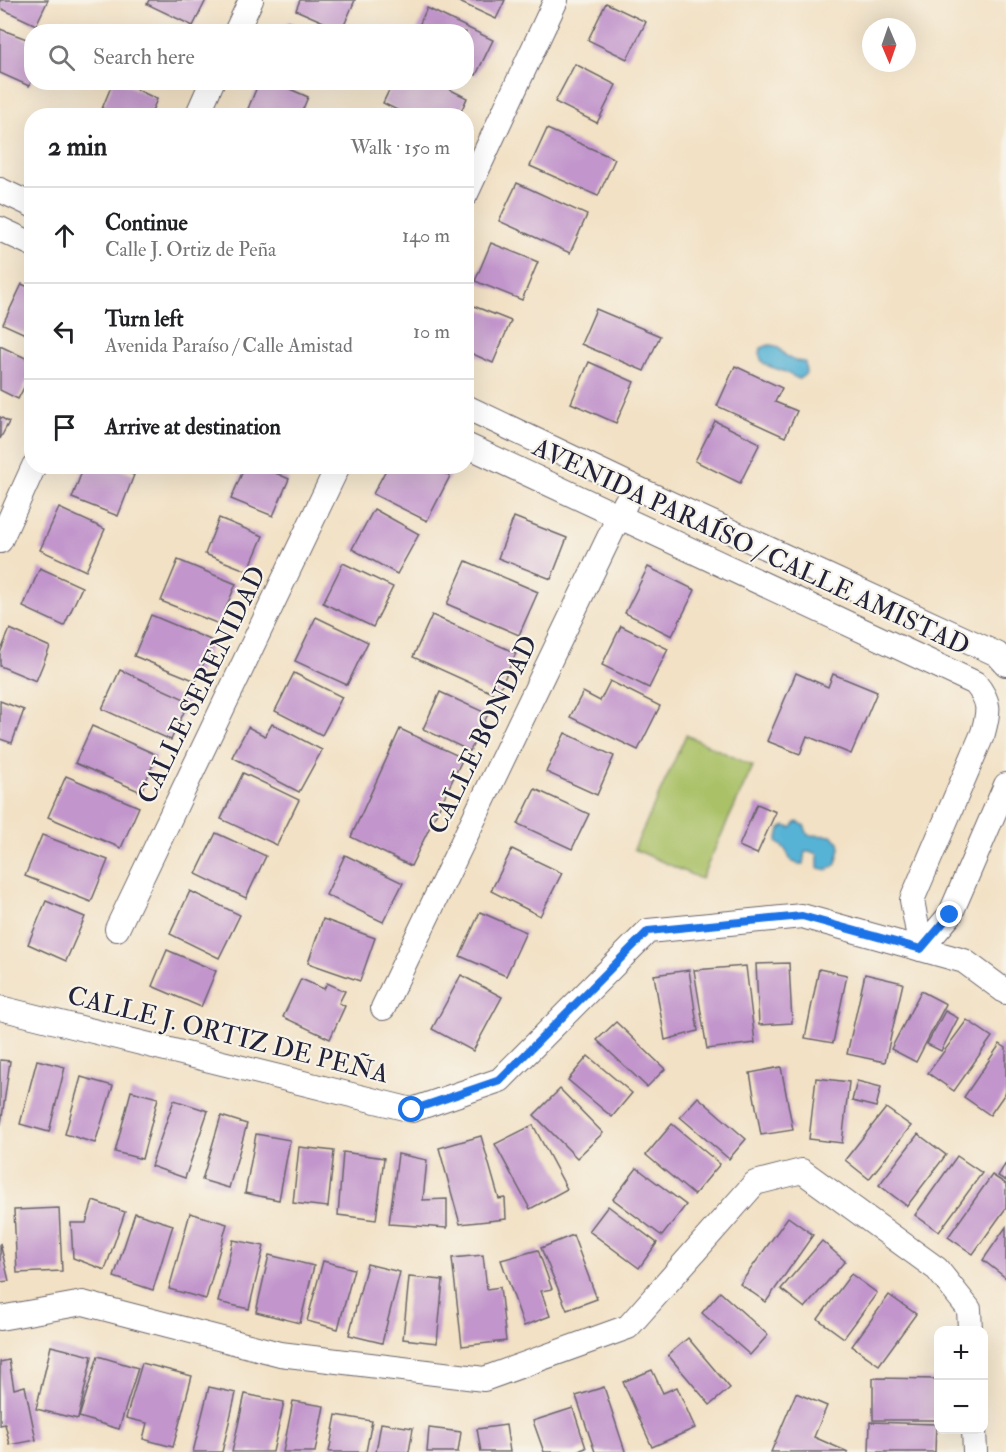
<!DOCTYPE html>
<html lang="en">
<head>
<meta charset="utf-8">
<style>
	body { margin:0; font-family:"IM FELL Double Pica",serif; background:#f2f2f2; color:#202124 }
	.controls { position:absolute; right:18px; bottom:18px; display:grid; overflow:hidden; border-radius:12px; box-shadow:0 6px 24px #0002 }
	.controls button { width:54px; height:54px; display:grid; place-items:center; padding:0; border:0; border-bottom:2px solid #e0e0e0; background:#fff; color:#202124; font:30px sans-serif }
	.compass { position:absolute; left:862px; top:18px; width:54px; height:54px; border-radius:50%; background:#fff; box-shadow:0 6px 24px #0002; rotate:178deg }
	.stop { position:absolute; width:18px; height:18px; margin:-14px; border:4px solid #1a73e8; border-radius:50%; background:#fff }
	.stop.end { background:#1a73e8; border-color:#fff; box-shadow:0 2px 6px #0008 }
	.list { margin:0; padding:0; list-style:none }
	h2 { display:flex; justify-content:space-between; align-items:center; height:78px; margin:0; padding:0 24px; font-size:26px }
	h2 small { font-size:20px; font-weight:400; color:#757577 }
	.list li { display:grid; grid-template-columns:39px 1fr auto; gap:18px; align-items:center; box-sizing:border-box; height:96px; padding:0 24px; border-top:2px solid #e0e0e0 }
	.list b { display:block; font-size:22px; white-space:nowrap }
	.list p { margin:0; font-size:20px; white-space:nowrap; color:#757577 }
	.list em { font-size:20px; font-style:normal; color:#757577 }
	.icon { flex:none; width:33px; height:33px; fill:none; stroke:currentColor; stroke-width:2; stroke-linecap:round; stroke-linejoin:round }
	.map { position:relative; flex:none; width:1006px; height:1452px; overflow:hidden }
	.search { position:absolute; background:#fff; box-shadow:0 6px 24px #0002; left:24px; top:24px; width:450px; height:66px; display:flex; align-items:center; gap:15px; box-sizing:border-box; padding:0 21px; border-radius:24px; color:#757577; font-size:22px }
	.panel { position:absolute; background:#fff; box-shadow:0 6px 24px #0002; left:24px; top:108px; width:450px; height:366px; border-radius:24px }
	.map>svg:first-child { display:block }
	.green { fill:#aac167; stroke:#667251; stroke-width:1.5 }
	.water { fill:#57b3d5; stroke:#3c6a88; stroke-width:1.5 }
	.building { fill:#c296cc }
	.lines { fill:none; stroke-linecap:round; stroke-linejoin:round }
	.minor-casing { stroke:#6b656b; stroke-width:26 }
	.minor { stroke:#fff; stroke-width:24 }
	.route { stroke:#1a73e8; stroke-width:8 }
	.labels { text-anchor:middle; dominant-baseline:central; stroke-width:4.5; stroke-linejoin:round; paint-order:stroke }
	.street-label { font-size:26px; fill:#22223b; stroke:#f7f3e8 }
</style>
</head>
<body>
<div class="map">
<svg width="1006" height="1452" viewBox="0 0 1006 1452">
	<rect width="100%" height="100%" fill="#f7f3e8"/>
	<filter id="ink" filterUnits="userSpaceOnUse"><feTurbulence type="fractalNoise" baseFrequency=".0167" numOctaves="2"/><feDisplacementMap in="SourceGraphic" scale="12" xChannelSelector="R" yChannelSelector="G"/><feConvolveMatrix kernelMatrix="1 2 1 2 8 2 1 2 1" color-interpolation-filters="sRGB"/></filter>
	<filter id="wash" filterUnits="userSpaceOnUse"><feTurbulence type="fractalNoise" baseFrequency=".008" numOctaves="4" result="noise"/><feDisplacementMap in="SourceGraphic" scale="24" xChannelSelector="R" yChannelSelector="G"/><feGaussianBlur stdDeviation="1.35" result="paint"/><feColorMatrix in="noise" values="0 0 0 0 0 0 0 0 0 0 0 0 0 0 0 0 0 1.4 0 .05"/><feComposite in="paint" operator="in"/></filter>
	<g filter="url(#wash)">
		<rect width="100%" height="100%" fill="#f2e1c5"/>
		<!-- green -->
		<polygon class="green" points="686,735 753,766 701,879 634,849"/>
		<!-- water -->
		<g class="water">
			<path d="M769 345C781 345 780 353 789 358 794 362 799 361 805 362L806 374 799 379C792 376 786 372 780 370 767 366 757 364 761 348Z"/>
			<polygon points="797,822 804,825 808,835 832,836 839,842 840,848 836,864 828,870 818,868 818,854 809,851 805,851 803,864 798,864 791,861 786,850 777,842 780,829 785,826 791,828"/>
		</g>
		<g id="blocks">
			<!-- building -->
			<g class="building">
				<polygon points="0,0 48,0 36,25 0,8"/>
				<polygon points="149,0 206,0 193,26 147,4"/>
				<polygon points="300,0 355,0 342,30 296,10"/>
				<polygon points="455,0 505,0 496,19"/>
				<polygon points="606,3 646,22 627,59 588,40"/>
				<polygon points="427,8 493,40 476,75 466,71 466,32 416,32"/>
				<polygon points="288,21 312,32 284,32"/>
				<polygon points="0,29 32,41 32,80 29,86 0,73"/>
				<polygon points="575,64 616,85 597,123 555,102"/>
				<polygon points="113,82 121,82 157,99 150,116 99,116"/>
				<polygon points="259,82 274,82 308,97 300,116 245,116"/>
				<polygon points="393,82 435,82 467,98 459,116 409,116 383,103"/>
				<polygon points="547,129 615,159 598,196 530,166"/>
				<polygon points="517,183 587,215 570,253 499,221"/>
				<polygon points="491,243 538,262 522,300 475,281"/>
				<polygon points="22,284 32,289 32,337 3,324"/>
				<polygon points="466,303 511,321 493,363 466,351"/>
				<polygon points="596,309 660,336 644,371 581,344"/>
				<polygon points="0,346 32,361 32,372 18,399 0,390"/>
				<polygon points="589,362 634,382 616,423 571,403"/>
				<polygon points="735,366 782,388 775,402 797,411 785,437 717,406"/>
				<polygon points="0,417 9,422 0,439"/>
				<polygon points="715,421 760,443 740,483 695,461"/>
				<polygon points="84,466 112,466 134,475 118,516 72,498"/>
				<polygon points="245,466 260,466 289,479 273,516 231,499"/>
				<polygon points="388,466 431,466 450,476 427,521 373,494"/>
				<polygon points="59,508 105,529 86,571 40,550"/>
				<polygon points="374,509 419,534 397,574 352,549"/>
				<polygon points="514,517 567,538 551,579 498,558"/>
				<polygon points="219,518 263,536 248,571 205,554"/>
				<polygon points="178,560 236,584 219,624 161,601"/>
				<polygon points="466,561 538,592 519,635 447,604"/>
				<polygon points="343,563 393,587 373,627 323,603"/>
				<polygon points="648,567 695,590 672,636 625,613"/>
				<polygon points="40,568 82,587 64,626 23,607"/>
				<polygon points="151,615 213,641 196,681 134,656"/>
				<polygon points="432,615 516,653 497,695 413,657"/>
				<polygon points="316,617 368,642 347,685 295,661"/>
				<polygon points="621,626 668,649 649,688 602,665"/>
				<polygon points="10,629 50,647 36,681 0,666 0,653"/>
				<polygon points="120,670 189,701 171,740 102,709"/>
				<polygon points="294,673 342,697 322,735 275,711"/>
				<polygon points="796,673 828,687 833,674 877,692 851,754 807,736 800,754 767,741"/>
				<polygon points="610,681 660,706 638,750 570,717 583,692 600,701"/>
				<polygon points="440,692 488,714 470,751 423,729"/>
				<polygon points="0,701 24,710 12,743 0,739"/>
				<polygon points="272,724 322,750 299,792 232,757 248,727 265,736"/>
				<polygon points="92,726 157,755 141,792 75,763"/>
				<polygon points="400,729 463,758 411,866 351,837"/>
				<polygon points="565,733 614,756 597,795 546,772"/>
				<polygon points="243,773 299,800 277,845 221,819"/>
				<polygon points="66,776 139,807 121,848 48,817"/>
				<polygon points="535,789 589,814 572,849 518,824"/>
				<polygon points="757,804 776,812 757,854 739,846"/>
				<polygon points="216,833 266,856 246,898 196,874"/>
				<polygon points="42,835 108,860 91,902 25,876"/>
				<polygon points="512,849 562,873 540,916 491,891"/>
				<polygon points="345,855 403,883 383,922 326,895"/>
				<polygon points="190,891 240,915 219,958 170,934"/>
				<polygon points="46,901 85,917 66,961 28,944"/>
				<polygon points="480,912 526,932 506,976 460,956"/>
				<polygon points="323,919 375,938 360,981 308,963"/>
				<polygon points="167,950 216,971 201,1007 152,986"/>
				<polygon points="789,963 792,1023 759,1025 756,964"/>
				<polygon points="746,966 755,1043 707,1049 694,970"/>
				<polygon points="819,969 847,975 833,1043 805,1038"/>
				<polygon points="689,970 698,1031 665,1040 654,975"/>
				<polygon points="865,974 903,983 885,1062 847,1054"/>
				<polygon points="461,975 502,997 473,1051 432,1029"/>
				<polygon points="301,979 324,989 327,983 345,991 339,1003 345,1006 330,1039 283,1017"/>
				<polygon points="921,991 946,1004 916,1062 891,1049"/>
				<polygon points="945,1011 958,1018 941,1051 927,1044"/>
				<polygon points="967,1020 992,1037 954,1091 928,1073"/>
				<polygon points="616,1022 665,1069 647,1087 597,1040"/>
				<polygon points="1000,1044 1006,1048 1006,1092 990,1115 964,1097"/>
				<polygon points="588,1056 632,1093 612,1117 568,1080"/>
				<polygon points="0,1060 10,1061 1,1124 0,1124"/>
				<polygon points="37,1060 65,1067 49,1132 20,1124"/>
				<polygon points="781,1067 793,1130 761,1135 750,1073"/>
				<polygon points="81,1077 113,1086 95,1143 65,1134"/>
				<polygon points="816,1078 849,1082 842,1143 809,1139"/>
				<polygon points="857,1081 881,1087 876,1107 852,1101"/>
				<polygon points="560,1089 603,1133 577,1158 534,1115"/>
				<polygon points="131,1091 158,1098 142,1159 115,1152"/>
				<polygon points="698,1097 746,1139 729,1159 680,1117"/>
				<polygon points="174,1100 208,1111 185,1178 151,1166"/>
				<polygon points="886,1108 911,1126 869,1179 845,1160"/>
				<polygon points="221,1116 247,1124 229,1188 202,1180"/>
				<polygon points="672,1124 720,1164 694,1195 646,1155"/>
				<polygon points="533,1125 567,1189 530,1209 495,1144"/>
				<polygon points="256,1134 290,1140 279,1200 245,1193"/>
				<polygon points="918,1134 946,1155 907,1206 879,1185"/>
				<polygon points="481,1136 499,1199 505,1198 506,1219 460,1224 439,1148"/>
				<polygon points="299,1147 334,1151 328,1207 293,1203"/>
				<polygon points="343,1152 384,1158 376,1220 338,1215"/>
				<polygon points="398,1154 427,1160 423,1200 447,1199 447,1228 389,1224"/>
				<polygon points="957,1156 982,1173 939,1232 915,1215"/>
				<polygon points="1006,1163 1006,1181 998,1176"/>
				<polygon points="637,1168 686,1205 662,1236 613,1199"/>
				<polygon points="992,1175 1006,1184 1006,1208 973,1254 948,1237"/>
				<polygon points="93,1201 125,1212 105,1270 73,1258 71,1223 86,1223"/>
				<polygon points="608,1206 657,1243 639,1268 589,1231"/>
				<polygon points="59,1208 62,1271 17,1273 14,1210"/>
				<polygon points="135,1213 173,1225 153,1290 114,1277"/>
				<polygon points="190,1213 227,1224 206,1299 169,1289"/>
				<polygon points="788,1217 813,1235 766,1302 740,1284"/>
				<polygon points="1006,1227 1006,1278 983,1260"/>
				<polygon points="573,1235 597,1299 567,1310 541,1248"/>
				<polygon points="233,1240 264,1246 249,1309 218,1302"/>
				<polygon points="822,1241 845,1261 805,1308 781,1289"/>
				<polygon points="0,1243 9,1281 0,1282"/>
				<polygon points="538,1250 552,1289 541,1291 550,1316 524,1326 501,1260"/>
				<polygon points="269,1255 314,1266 300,1323 256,1312"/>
				<polygon points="483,1255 487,1289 500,1287 506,1341 462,1346 452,1258"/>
				<polygon points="323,1261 354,1269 338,1329 307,1321"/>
				<polygon points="367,1264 400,1272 382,1343 349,1335"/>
				<polygon points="851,1274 877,1293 844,1338 818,1319"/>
				<polygon points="409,1277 443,1280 437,1343 403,1339"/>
				<polygon points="720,1292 768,1335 750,1355 702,1313"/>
				<polygon points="889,1295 916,1314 879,1365 852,1346"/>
				<polygon points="688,1338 730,1388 710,1405 668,1355"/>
				<polygon points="51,1346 92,1356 78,1419 36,1409"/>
				<polygon points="98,1356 138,1368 119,1429 79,1417"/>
				<polygon points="9,1360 14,1389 25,1386 36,1440 10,1445 5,1424 0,1425 0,1362"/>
				<polygon points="142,1363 192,1376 173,1447 143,1439 147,1423 126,1418"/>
				<polygon points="652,1370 663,1393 677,1387 695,1428 652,1447 623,1382"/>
				<polygon points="873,1378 938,1379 938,1420 873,1420"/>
				<polygon points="209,1387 236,1393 222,1452 193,1452"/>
				<polygon points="604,1387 625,1451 624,1452 595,1452 576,1396"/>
				<polygon points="796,1393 827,1406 814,1437 848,1452 771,1452"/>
				<polygon points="245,1394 284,1402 273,1452 232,1452"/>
				<polygon points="293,1401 324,1406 315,1452 283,1452"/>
				<polygon points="573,1408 586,1448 575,1452 544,1452 533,1421"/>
				<polygon points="336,1415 372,1421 366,1452 329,1452"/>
				<polygon points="870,1422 936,1424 935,1452 869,1452"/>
				<polygon points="381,1423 413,1428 409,1452 376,1452"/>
				<polygon points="506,1425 510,1452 481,1452 477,1429"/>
				<polygon points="429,1428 461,1432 458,1452 427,1452"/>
			</g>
		</g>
	</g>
	<g filter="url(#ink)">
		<use href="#blocks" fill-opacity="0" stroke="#6b656b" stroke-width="1.5"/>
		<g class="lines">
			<defs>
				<g id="minor">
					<polyline points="236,32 251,0"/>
					<polyline points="197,116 212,82"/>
					<polyline points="0,190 32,205"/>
					<polyline points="466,194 556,0"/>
					<polyline points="0,229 32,244"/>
					<polyline points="466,407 634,487 997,654 1006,664"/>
					<path d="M466 445 975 683C991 702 989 711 983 733L912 900 921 949"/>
					<polyline points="0,541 34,466"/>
					<polyline points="117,929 338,466"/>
					<polyline points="921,949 950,915 1006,785"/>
					<polyline points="0,1008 412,1110 500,1080 648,931 802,916 964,961 1006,992"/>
					<polyline points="383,1008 626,502"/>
					<polyline points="0,1318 83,1303 280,1354 484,1379 628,1327 755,1183 802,1171 937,1269 969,1309 970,1330"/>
					<polyline points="974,1430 975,1452"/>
				</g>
			</defs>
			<!-- minor casing -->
			<use href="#minor" class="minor-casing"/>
			<!-- minor -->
			<use href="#minor" class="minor"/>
		</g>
	</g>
	<g class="lines" filter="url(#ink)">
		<!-- route -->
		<polyline class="route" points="412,1110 500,1080 648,931 802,916 921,949 950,915"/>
	</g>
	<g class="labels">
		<!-- street labels -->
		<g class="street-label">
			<text transform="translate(751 547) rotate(25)">AVENIDA PARAÍSO / CALLE AMISTAD</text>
			<text transform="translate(202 685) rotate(-64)">CALLE SERENIDAD</text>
			<text transform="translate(483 735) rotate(-64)">CALLE BONDAD</text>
			<text transform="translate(228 1035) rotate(14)">CALLE J. ORTIZ DE PEÑA</text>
		</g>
	</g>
</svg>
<div class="controls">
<button>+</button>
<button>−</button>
</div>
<svg class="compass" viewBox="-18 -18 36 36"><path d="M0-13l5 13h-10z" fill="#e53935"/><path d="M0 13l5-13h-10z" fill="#757577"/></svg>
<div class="stop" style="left:412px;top:1110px"></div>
<div class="stop end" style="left:950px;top:915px"></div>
<div class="search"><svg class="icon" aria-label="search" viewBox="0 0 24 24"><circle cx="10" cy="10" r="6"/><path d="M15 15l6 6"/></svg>Search here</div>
<section class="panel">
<h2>2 min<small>Walk · 150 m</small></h2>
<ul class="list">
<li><svg class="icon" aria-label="ahead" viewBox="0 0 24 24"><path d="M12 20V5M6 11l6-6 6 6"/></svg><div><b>Continue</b><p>Calle J. Ortiz de Peña</p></div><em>140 m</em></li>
<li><svg class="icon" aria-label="left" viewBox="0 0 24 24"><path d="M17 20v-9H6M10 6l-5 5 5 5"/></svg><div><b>Turn left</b><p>Avenida Paraíso / Calle Amistad</p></div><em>10 m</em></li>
<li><svg class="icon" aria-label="arrive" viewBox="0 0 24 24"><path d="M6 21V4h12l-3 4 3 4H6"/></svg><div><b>Arrive at destination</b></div></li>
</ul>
</section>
</div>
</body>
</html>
